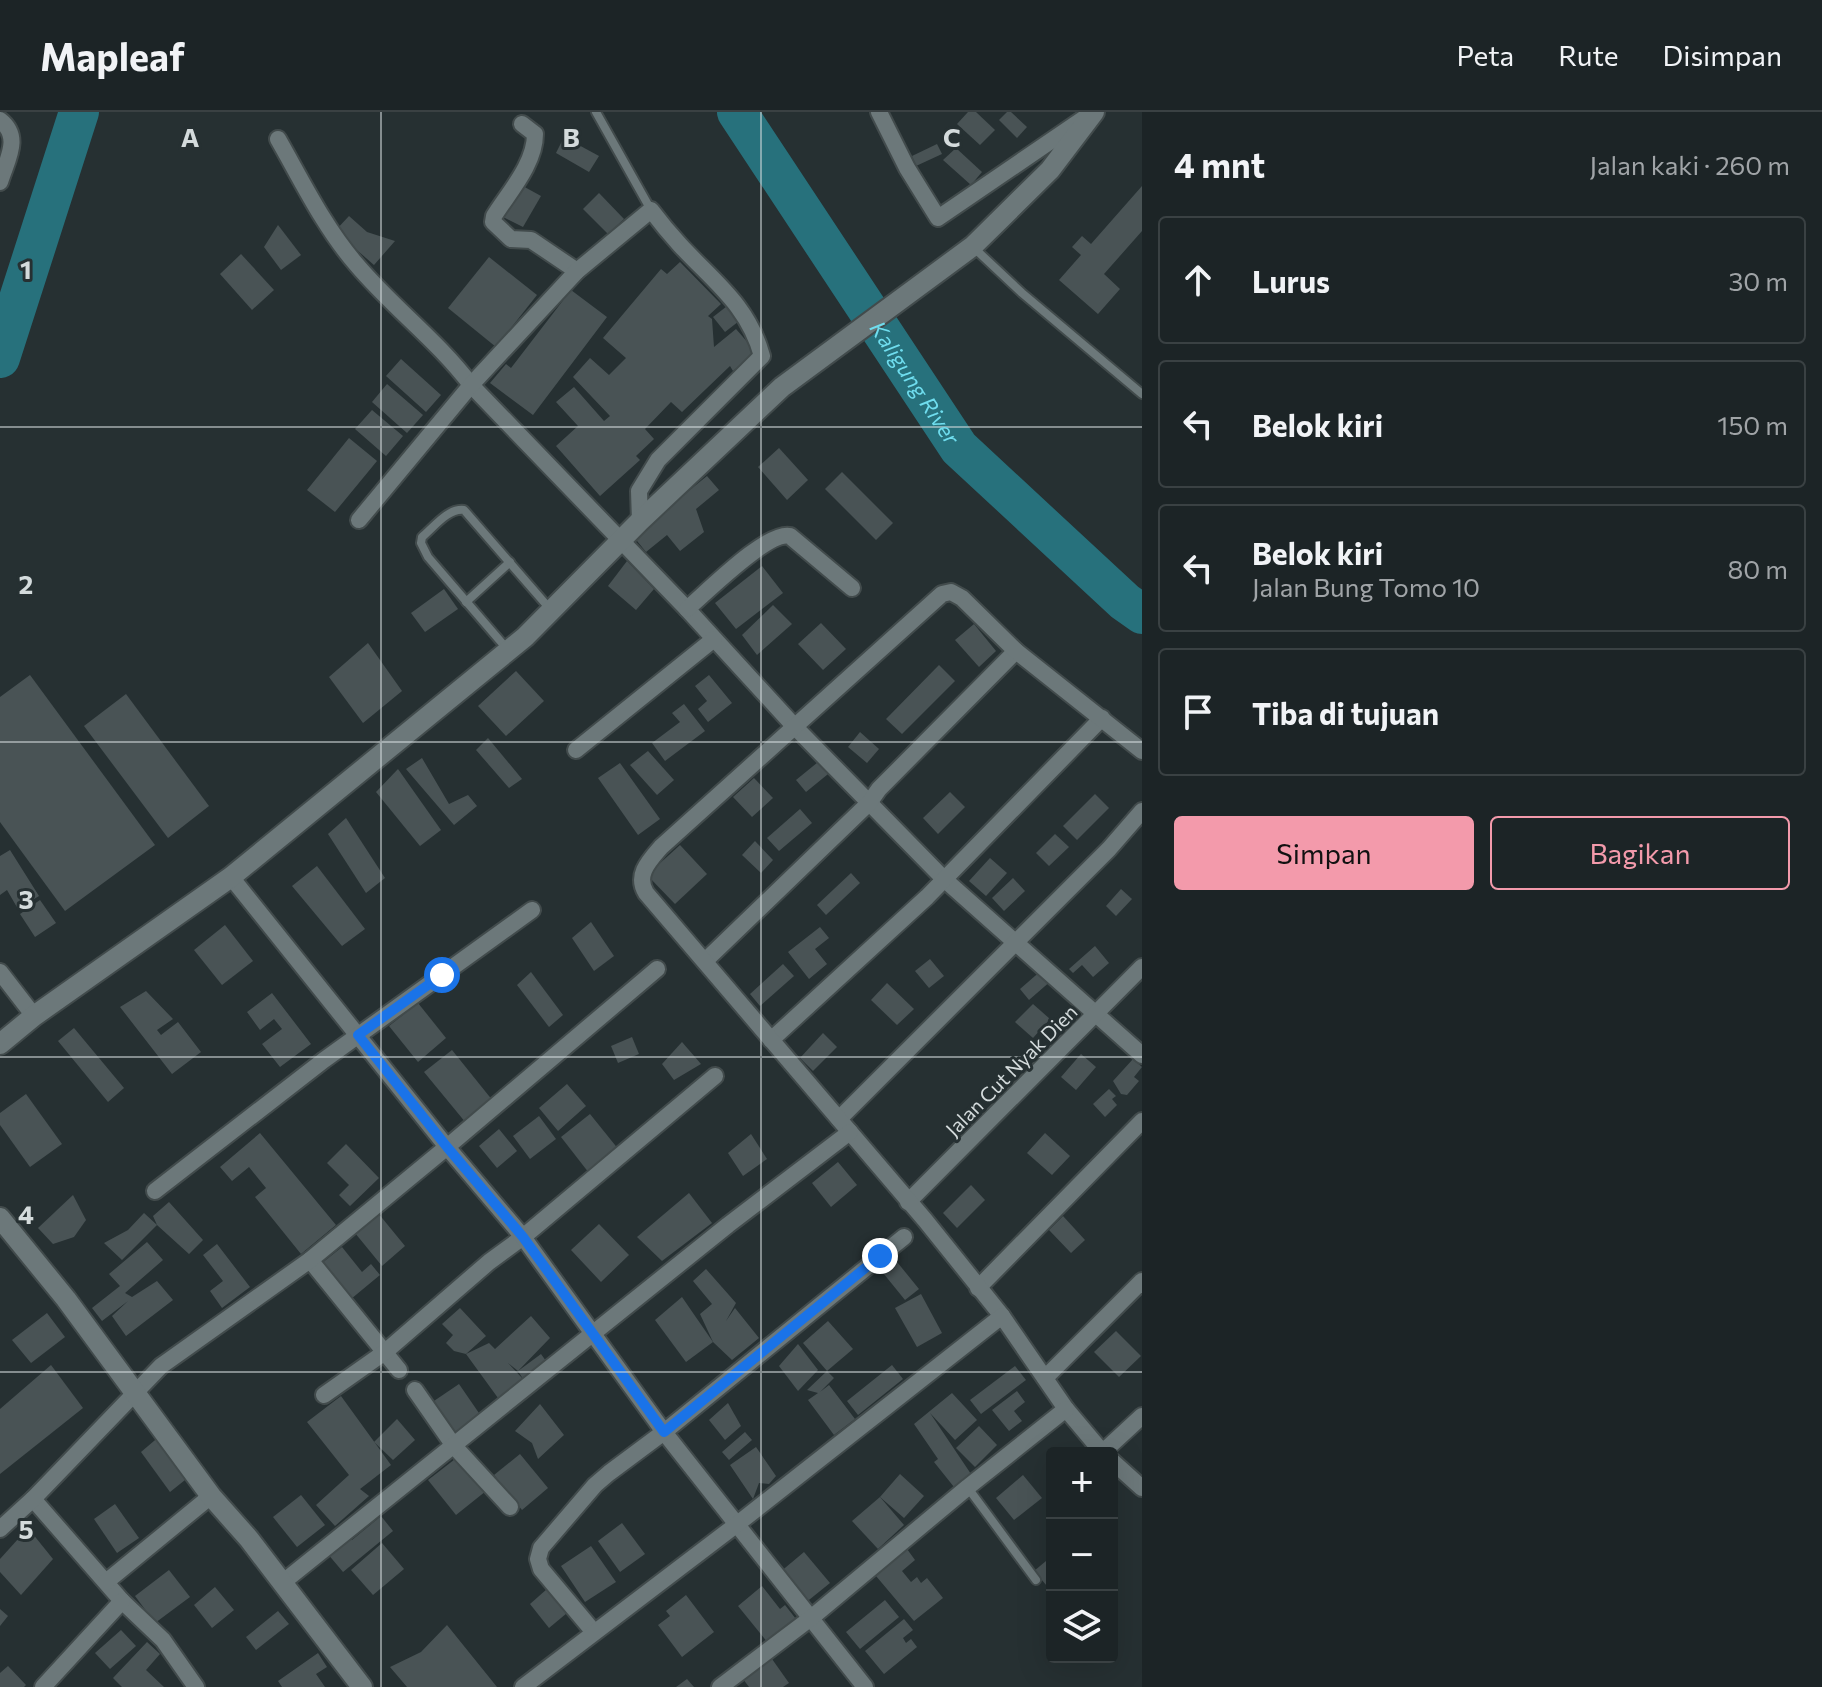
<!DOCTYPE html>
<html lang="id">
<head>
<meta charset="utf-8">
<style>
	body { margin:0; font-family:Commissioner,sans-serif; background:#252c2e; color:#f1f3f6 }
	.controls { position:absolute; right:24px; bottom:24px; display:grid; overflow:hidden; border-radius:8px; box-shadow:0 8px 32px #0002 }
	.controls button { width:72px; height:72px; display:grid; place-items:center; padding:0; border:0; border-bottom:2px solid #3a4143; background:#1c2426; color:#f1f3f6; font:40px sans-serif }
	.stop { position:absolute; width:24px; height:24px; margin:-18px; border:6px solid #1a73e8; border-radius:50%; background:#fff }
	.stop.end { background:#1a73e8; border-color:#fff; box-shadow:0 2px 8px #0008 }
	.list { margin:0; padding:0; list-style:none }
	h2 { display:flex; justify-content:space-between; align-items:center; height:104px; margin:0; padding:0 32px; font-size:34px }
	h2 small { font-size:26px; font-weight:400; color:#a0a4a7 }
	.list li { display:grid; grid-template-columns:52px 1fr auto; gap:24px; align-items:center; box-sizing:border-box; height:128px; margin:0 16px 16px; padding:0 16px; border:2px solid #3a4143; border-radius:8px }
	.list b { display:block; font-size:30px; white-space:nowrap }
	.list p { margin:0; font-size:26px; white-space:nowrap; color:#a0a4a7 }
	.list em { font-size:26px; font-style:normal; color:#a0a4a7 }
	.actions { display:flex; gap:16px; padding:24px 32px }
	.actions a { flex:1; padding:18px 0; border:2px solid #f39aab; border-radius:8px; text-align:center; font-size:28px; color:#f39aab }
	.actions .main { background:#f39aab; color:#111 }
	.icon { flex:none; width:44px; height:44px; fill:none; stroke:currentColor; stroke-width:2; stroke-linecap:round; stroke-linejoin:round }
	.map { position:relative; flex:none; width:1142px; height:1575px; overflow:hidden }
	header { display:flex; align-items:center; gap:48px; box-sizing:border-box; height:112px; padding:0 40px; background:#1c2426; border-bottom:2px solid #3a4143 }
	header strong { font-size:38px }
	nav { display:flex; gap:44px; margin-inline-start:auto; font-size:28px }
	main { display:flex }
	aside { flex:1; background:#1c2426 }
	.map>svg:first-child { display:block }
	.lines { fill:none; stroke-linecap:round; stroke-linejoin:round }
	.river { stroke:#27717c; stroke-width:40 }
	.building { fill:#495355 }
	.service-casing { stroke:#424b4c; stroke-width:12 }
	.minor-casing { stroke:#424b4c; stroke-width:20 }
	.secondary-casing { stroke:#424b4c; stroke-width:24 }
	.service { stroke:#6c787a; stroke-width:8 }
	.minor { stroke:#6c787a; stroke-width:16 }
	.secondary { stroke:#6c787a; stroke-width:20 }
	.route { stroke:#1a73e8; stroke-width:10 }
	.grid { fill:none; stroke:#d4dbdc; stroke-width:2; stroke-opacity:0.55 }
	.labels { text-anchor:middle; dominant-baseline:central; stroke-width:6; stroke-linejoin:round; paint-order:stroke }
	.street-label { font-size:20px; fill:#d4dbdc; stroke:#263032 }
	.water-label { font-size:22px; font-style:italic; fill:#6fddee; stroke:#263032 }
	.grid-label { font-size:26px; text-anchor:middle; font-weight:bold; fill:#d4dbdc; stroke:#263032; stroke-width:6; stroke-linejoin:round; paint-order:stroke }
</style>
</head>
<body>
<header>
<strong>Mapleaf</strong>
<nav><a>Peta</a><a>Rute</a><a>Disimpan</a></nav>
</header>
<main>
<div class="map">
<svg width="1142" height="1575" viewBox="0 0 1142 1575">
	<rect width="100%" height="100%" fill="#263032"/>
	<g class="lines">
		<!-- river -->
		<g class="river">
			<path id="s1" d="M737 0 959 336 1125 490 1142 502"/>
			<polyline points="0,246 79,0"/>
		</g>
	</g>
	<!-- building -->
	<g class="building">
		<polygon points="968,0 976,0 995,18 980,33 957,12"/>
		<polygon points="1007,0 1011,0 1027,15 1017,26 999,8"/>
		<polygon points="564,25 599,44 589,60 556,41"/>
		<polygon points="937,32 942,42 916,54 912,44"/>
		<polygon points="956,36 982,60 971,73 943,48"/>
		<polygon points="521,73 541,84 523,115 503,105"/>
		<polygon points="1142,74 1142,119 1104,162 1120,177 1098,202 1059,168 1081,143 1072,135 1082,124 1091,132"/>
		<polygon points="599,81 624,107 608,122 583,97"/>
		<polygon points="349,104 367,120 395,129 374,153 335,119"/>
		<polygon points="278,113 301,143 281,158 264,135"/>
		<polygon points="241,142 274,178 252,198 220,162"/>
		<polygon points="489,145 537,183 496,235 448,196"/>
		<polygon points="680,150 721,192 708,204 712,207 714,235 736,217 756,240 733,259 730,254 682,300 671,290 645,317 654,327 636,344 640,348 600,384 556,334 578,314 556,290 574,275 604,309 610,304 573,265 590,246 609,263 626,246 603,226 661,157 667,162"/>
		<polygon points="571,178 607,205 533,303 490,271 506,252 511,256"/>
		<polygon points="731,191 743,206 725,220 713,205"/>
		<polygon points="401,247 441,283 426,300 386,264"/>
		<polygon points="387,272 423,303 407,321 372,290"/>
		<polygon points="372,298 403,324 386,344 355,317"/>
		<polygon points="349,326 377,349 335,400 307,378"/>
		<polygon points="779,336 808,368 787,388 758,355"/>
		<polygon points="842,360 893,411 876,428 825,377"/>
		<polygon points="707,364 719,378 696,397 704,420 680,439 667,423 646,440 633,424"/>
		<polygon points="627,449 654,477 636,498 608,474"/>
		<polygon points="762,454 783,481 736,517 715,491"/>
		<polygon points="444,477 458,497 425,520 411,501"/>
		<polygon points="773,493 792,512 757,543 742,523"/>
		<polygon points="821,511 846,537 823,558 798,532"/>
		<polygon points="974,512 996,539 979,555 955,528"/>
		<polygon points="368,531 402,579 363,611 329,565"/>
		<polygon points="939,553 955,569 902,622 886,607"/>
		<polygon points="516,559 544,589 506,624 478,594"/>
		<polygon points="30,563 155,733 65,799 0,710 0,585"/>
		<polygon points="709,563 732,591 708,610 698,597 707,589 695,574"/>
		<polygon points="126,582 209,694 168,726 84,614"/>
		<polygon points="684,592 705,619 665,649 652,631 680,610 672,601"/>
		<polygon points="860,620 879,637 867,651 848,635"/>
		<polygon points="488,626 522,667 509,676 476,638"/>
		<polygon points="648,639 674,668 657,683 630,653"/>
		<polygon points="422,646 449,692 468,683 477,694 454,713 406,657"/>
		<polygon points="823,646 833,658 806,680 796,668"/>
		<polygon points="620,651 660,707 638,723 598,666"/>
		<polygon points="398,657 441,718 420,734 376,680"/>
		<polygon points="754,666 773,686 752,705 733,685"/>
		<polygon points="950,680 965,695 938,722 923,706"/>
		<polygon points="1095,682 1109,696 1077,728 1063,714"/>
		<polygon points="800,697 812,711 779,739 767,726"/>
		<polygon points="346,706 385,766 366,781 328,722"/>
		<polygon points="1055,722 1069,735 1049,754 1036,741"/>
		<polygon points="755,729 773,748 761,761 742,743"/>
		<polygon points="680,733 707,762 675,792 647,763"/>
		<polygon points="10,738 39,784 18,797 7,778 0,783 0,744"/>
		<polygon points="990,746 1007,761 986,784 969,769"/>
		<polygon points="317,754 365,817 342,834 292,774"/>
		<polygon points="851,761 860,771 826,803 817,793"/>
		<polygon points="1013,766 1025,779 1004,799 992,786"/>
		<polygon points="1121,777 1132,787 1116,804 1106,794"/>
		<polygon points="40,788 56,811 35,825 20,802"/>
		<polygon points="591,810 614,844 594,859 572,826"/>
		<polygon points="225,813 253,849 222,873 194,838"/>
		<polygon points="820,815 829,826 815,837 827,852 809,867 788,840"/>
		<polygon points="1095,834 1109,851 1093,865 1082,853 1073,861 1069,857"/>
		<polygon points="930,847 944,864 929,876 915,859"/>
		<polygon points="783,852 794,864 760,894 750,882"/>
		<polygon points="1043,857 1052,868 1029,888 1020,877"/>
		<polygon points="531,860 563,903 549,915 517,873"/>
		<polygon points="887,871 914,897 897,913 871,888"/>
		<polygon points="146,879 173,907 157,918 161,923 178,910 201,940 172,962 120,895"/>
		<polygon points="272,881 311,932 280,955 262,932 282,917 274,907 260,918 247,900"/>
		<polygon points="418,891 446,926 418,950 389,914"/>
		<polygon points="1033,892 1050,907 1033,926 1015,910"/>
		<polygon points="74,916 124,976 108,990 58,929"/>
		<polygon points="823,921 837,935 813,959 800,946"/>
		<polygon points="632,925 639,942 618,951 611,934"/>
		<polygon points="682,930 701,952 674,968 662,952"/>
		<polygon points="452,938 493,989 466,1011 424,960"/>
		<polygon points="1081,942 1096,955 1076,978 1061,965"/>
		<polygon points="1133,947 1142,955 1134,965 1139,969 1127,983 1121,982 1113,969"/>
		<polygon points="567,972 586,994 558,1019 539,996"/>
		<polygon points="1109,977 1116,984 1112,987 1117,993 1105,1005 1093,992"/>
		<polygon points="26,982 62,1032 30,1055 0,1013 0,1001"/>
		<polygon points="590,1002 619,1038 589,1061 561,1025"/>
		<polygon points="539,1004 556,1027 530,1047 513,1024"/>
		<polygon points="499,1017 517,1039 497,1056 479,1034"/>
		<polygon points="260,1021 336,1113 301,1142 255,1085 266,1076 249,1055 232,1069 220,1055"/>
		<polygon points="1045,1021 1070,1044 1052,1063 1027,1041"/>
		<polygon points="751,1022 767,1047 743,1064 728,1041"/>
		<polygon points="346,1032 379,1066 350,1094 339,1083 349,1073 327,1051"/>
		<polygon points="838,1050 857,1073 831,1095 812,1071"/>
		<polygon points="971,1073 985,1088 957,1116 943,1101"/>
		<polygon points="689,1081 712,1111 662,1149 637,1125"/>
		<polygon points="73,1083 86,1108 74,1125 53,1132 38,1116"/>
		<polygon points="169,1090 203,1128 189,1142 157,1113 122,1148 104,1131 128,1118 144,1101 157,1113 153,1104"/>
		<polygon points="378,1101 405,1134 382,1154 355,1121"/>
		<polygon points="1063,1104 1085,1128 1071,1141 1049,1118"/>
		<polygon points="599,1112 629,1143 601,1170 571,1138"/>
		<polygon points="147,1130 163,1148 125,1181 132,1185 157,1169 173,1188 126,1224 112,1204 128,1189 102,1209 92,1196 120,1174 109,1162"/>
		<polygon points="217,1132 250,1175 222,1196 210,1179 223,1169 203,1143"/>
		<polygon points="342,1135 362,1160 371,1152 380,1163 351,1187 322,1151"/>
		<polygon points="893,1145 919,1177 905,1188 879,1156"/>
		<polygon points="706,1157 736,1191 726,1209 735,1196 759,1226 732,1248 713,1230 700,1202 712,1192 693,1169"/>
		<polygon points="921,1182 942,1221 917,1235 895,1196"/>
		<polygon points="682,1185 713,1230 686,1250 655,1208"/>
		<polygon points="460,1196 486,1224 466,1242 454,1239 446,1231 453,1223 442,1212"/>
		<polygon points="47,1201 65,1225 31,1251 12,1228"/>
		<polygon points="531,1204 550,1226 518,1259 508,1251 523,1267 518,1259 541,1242 551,1256 528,1273 523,1267 498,1286 466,1242 489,1231 495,1237"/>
		<polygon points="828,1209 853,1237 827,1259 803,1231"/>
		<polygon points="1116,1219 1141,1244 1119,1265 1094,1240"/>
		<polygon points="798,1232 818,1258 798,1279 779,1254"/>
		<polygon points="51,1253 83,1296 0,1362 0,1297"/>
		<polygon points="892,1253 903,1267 858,1303 847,1289"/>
		<polygon points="1015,1254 1026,1268 981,1302 970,1288"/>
		<polygon points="827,1259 834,1266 820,1280 829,1273 855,1307 834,1323 808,1288 818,1281 807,1278"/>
		<polygon points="459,1272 481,1304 454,1323 431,1291"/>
		<polygon points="1017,1279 1025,1290 1014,1299 1022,1309 1009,1319 992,1298"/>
		<polygon points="952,1281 977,1308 955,1328 930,1301 971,1362 954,1375 934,1350 938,1347 914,1312"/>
		<polygon points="341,1284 391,1353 360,1377 369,1384 335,1414 316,1393 349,1363 307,1310"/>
		<polygon points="728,1291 741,1314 725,1328 709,1308"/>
		<polygon points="540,1292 564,1323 538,1347 532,1331 515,1319"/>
		<polygon points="397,1307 415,1328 393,1348 374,1330"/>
		<polygon points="979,1314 997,1333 975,1355 956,1336"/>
		<polygon points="745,1320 752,1328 729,1348 722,1340"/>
		<polygon points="161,1323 190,1364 170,1380 141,1340"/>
		<polygon points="756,1335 776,1364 769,1372 759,1371 753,1387 730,1353"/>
		<polygon points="520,1342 548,1376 522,1398 494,1363"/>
		<polygon points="459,1344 486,1379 456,1403 428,1368"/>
		<polygon points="900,1362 924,1384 904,1406 880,1385"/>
		<polygon points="1023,1363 1042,1386 1014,1408 996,1386"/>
		<polygon points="301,1383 325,1413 297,1435 273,1405"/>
		<polygon points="880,1385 904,1413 878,1437 852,1409"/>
		<polygon points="115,1392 139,1426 117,1441 94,1407"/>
		<polygon points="381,1404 393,1419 343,1460 327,1441 348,1424 352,1428"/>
		<polygon points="622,1411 645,1442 620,1460 598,1429"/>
		<polygon points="28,1416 53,1447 21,1483 0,1460 0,1447"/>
		<polygon points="382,1431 404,1457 373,1483 351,1458"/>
		<polygon points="591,1434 616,1470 585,1490 561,1454"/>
		<polygon points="907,1437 915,1448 902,1459 911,1470 917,1465 921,1471 927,1466 943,1486 914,1509 876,1464"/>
		<polygon points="804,1440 830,1471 804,1492 779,1461"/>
		<polygon points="1052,1444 1052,1470 1047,1474 1034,1459"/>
		<polygon points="169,1458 190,1485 155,1511 135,1484"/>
		<polygon points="762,1474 780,1497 785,1493 796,1507 768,1531 738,1494"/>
		<polygon points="215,1475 234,1498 212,1516 194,1493"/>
		<polygon points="547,1477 567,1501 549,1516 530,1492"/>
		<polygon points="686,1483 714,1520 682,1545 658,1513 670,1504 666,1499"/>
		<polygon points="885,1488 899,1505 860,1537 846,1520"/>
		<polygon points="0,1497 8,1504 0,1514"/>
		<polygon points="278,1499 289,1512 256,1538 246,1525"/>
		<polygon points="904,1507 913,1518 903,1526 906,1531 911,1527 917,1535 884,1562 865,1539"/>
		<polygon points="447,1513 497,1575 407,1575 390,1555 421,1540"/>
		<polygon points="121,1518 136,1534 110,1557 95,1541"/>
		<polygon points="147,1530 160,1542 146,1558 164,1575 122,1575 113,1566"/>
		<polygon points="318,1541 327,1555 316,1562 325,1575 282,1575 278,1569"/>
		<polygon points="772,1547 789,1571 783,1575 749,1575 743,1567"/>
		<polygon points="8,1554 26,1573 24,1575 0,1575 0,1561"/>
		<polygon points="687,1567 694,1575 676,1575"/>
	</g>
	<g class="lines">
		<defs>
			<g id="service">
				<polyline points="596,0 651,98"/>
				<polyline points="973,135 1022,181 1142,282"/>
				<polyline points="466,490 510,450"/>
				<path d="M507 537 428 445 421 431 422 425C434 415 448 396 464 398L550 497"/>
				<polyline points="968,1376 1036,1468"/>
			</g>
			<g id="minor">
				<polyline points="879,0 907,56 938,106 1086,5"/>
				<path d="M0 8C22 25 7 47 0 70"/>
				<path d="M522 12 535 22C535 52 509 80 494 104L493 110 511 127 531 128 577 159"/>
				<path d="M278 27C302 69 324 115 356 152 392 195 437 228 471 273L687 497 795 615 944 767 1142 943"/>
				<path d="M359 408 471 273 577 159 651 98C660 110 670 122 680 133 714 170 748 193 762 244L658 348 639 379 640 409"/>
				<path d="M687 497C706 481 768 418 790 424L852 476"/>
				<polyline points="576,638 714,527"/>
				<polyline points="231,765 447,1035 657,857"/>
				<polyline points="705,849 869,691 879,677 1016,539"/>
				<polyline points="0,860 34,904"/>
				<polyline points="771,928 927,785 1102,606"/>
				<polyline points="839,1007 1109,737 1142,699"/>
				<polyline points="155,1079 324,948 532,798"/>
				<polyline points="908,1090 1142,855"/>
				<polyline points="310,1148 399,1258"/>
				<polyline points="978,1176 1142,1009"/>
				<path d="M1002 1204 925 1108 646 781C635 763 649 749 661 735L942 482 951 480 962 486 1016 539 1142 639"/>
				<polyline points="1045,1266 1142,1169"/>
				<polyline points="415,1278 454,1334 510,1395"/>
				<polyline points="324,1283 385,1240 489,1150 523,1125 715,964"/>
				<polyline points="1103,1340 1142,1304"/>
				<polyline points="1112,1349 1142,1376"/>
				<polyline points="33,1387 122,1489 163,1528 196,1575"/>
				<polyline points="0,1417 33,1387 161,1254 310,1148 447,1035 523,1125 664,1320 865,1575"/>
				<polyline points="106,1470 211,1384"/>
				<polyline points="282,1471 728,1113 850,1020"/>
				<polyline points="593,1519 541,1457 538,1447 541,1436 595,1373 609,1361 664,1320 904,1125"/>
				<polyline points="43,1575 122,1489"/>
				<polyline points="523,1575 736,1413 1002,1204 1066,1297 1103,1341"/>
				<polyline points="720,1575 811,1506 968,1375 1066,1297"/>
			</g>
			<g id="secondary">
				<polyline points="0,932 34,904 231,765 525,525 640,409 782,275 973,134 1050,58 1094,0"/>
				<polyline points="0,1106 66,1187 211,1384 249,1427 362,1575"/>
			</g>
		</defs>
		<!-- service casing -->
		<use href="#service" class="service-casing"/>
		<!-- minor casing -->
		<use href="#minor" class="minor-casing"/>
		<!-- secondary casing -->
		<use href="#secondary" class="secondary-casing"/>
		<!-- service -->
		<use href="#service" class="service"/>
		<!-- minor -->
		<use href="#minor" class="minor"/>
		<!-- secondary -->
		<use href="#secondary" class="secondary"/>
	</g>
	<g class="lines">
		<!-- route -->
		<polyline class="route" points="442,863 358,923 447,1035 523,1125 664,1320 880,1144"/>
	</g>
	<!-- grid -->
	<path class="grid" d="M381 0V1575M761 0V1575M0 315H1142M0 630H1142M0 945H1142M0 1260H1142"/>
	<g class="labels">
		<!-- street labels -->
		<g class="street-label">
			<text transform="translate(1011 958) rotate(-45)">Jalan Cut Nyak Dien</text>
		</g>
		<!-- water labels -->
		<g class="water-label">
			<text stroke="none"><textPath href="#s1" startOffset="324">Kaligung River</textPath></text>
		</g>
	</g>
	<g class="grid-label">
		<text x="190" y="35">A</text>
		<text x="571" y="35">B</text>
		<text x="952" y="35">C</text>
		<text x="26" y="167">1</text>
		<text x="26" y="482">2</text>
		<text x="26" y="797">3</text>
		<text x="26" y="1112">4</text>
		<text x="26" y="1427">5</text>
	</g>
</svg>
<div class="controls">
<button>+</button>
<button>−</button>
<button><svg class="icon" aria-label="layers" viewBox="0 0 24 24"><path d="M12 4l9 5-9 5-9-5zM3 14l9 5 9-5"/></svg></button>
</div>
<div class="stop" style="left:442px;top:863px"></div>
<div class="stop end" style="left:880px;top:1144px"></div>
</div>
<aside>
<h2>4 mnt<small>Jalan kaki · 260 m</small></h2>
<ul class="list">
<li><svg class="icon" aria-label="ahead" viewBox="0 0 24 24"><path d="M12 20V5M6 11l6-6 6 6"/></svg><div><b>Lurus</b></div><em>30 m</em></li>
<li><svg class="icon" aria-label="left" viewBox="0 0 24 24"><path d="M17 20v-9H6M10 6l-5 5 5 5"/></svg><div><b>Belok kiri</b></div><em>150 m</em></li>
<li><svg class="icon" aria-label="left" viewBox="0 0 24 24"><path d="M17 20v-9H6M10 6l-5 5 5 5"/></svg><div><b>Belok kiri</b><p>Jalan Bung Tomo 10</p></div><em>80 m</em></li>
<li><svg class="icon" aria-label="arrive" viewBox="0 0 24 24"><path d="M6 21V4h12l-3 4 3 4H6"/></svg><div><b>Tiba di tujuan</b></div></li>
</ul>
<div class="actions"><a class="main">Simpan</a><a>Bagikan</a></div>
</aside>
</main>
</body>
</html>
